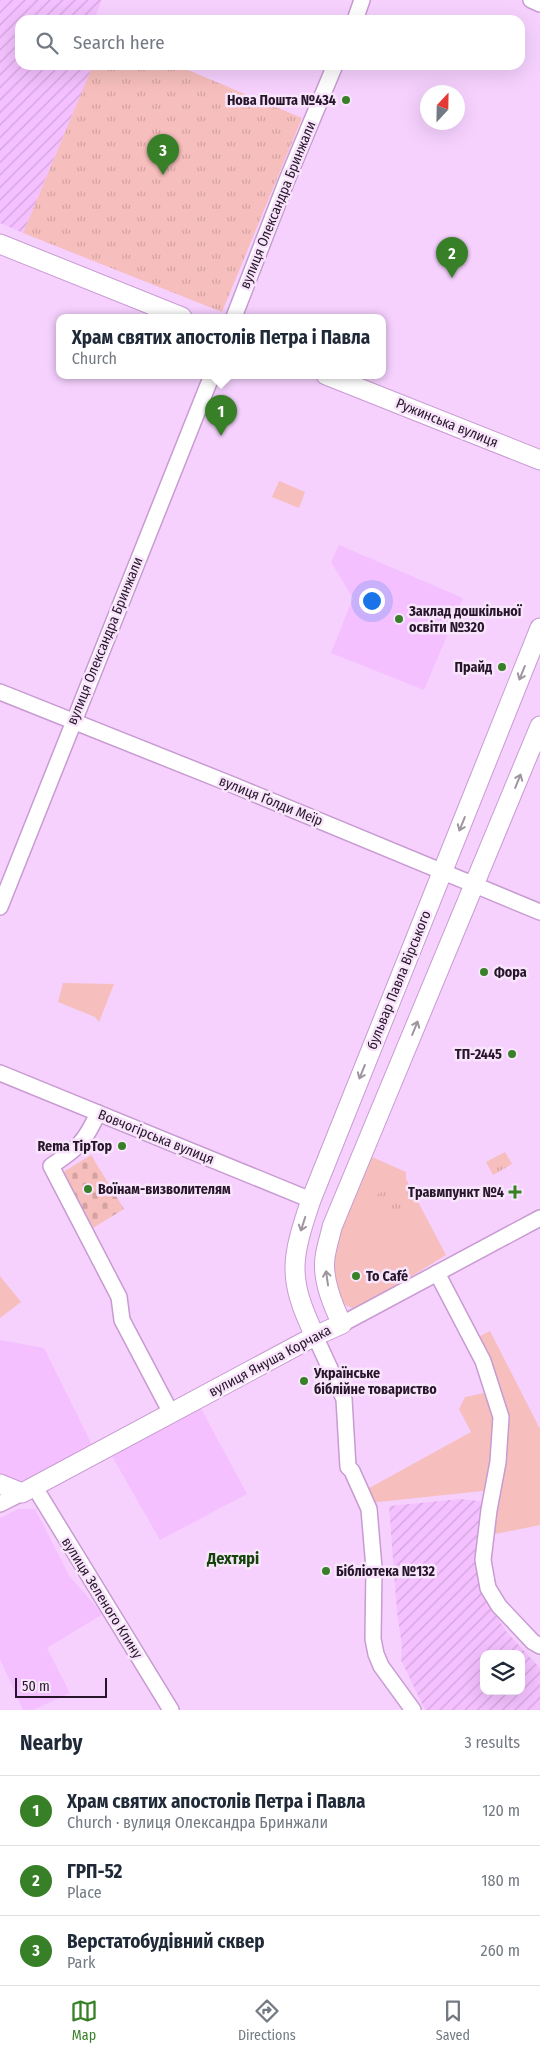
<!DOCTYPE html>
<html lang="en">
<head>
<meta charset="utf-8">
<style>
	body { margin:0; font-family:"Fira Sans Condensed",sans-serif; background:#f6f6f7; color:#1f2937 }
	.controls { position:absolute; right:15px; bottom:15px; display:grid; overflow:hidden; border-radius:10px; box-shadow:0 5px 20px #0002 }
	.controls button { width:45px; height:45px; display:grid; place-items:center; padding:0; border:0; border-bottom:1px solid #e0e1e3; background:#fff; color:#1f2937; font:25px sans-serif }
	.compass { position:absolute; left:420px; top:85px; width:45px; height:45px; border-radius:50%; background:#fff; box-shadow:0 5px 20px #0002; rotate:22deg }
	.scale { position:absolute; left:15px; bottom:12px; width:92px; box-sizing:border-box; padding-left:5px; border:2px solid #27162a; border-top:0; font-size:14px; line-height:18px; white-space:nowrap; color:#27162a; -webkit-text-stroke:4px #f8e5fc; paint-order:stroke }
	.you { position:absolute; left:371px; top:600px; width:18px; height:18px; margin:-12px; border:4px solid #fff; border-radius:50%; background:#1a73e8; box-shadow:0 0 0 8px #1a73e833 }
	.badge { display:grid; place-items:center; width:32px; height:32px; border-radius:50%; background:#378027; color:#fff; font-size:16px; font-weight:700 }
	.pin { position:absolute; translate:-50% -41px; filter:drop-shadow(0 1px 2px #0008) }
	.pin::after { content:''; position:absolute; top:26px; width:18px; height:15px; background:inherit; clip-path:polygon(0 0,100% 0,50% 100%) }
	.popup { position:absolute; left:56px; top:314px; width:330px; height:65px; box-sizing:border-box; display:grid; place-content:center; border-radius:10px; background:#fff; filter:drop-shadow(0 1px 4px #0005); font-size:16px; white-space:nowrap; color:#747a83 }
	.popup b { font-size:19px; color:#1f2937 }
	.popup::after { content:''; position:absolute; left:50%; top:100%; margin-left:-10px; border:10px solid transparent; border-top-color:#fff }
	.list { margin:0; padding:0; list-style:none }
	h2 { display:flex; justify-content:space-between; align-items:center; height:65px; margin:0; padding:0 20px; font-size:21px }
	h2 small { font-size:16px; font-weight:400; color:#747a83 }
	.list li { display:grid; grid-template-columns:32px 1fr auto; gap:15px; align-items:center; box-sizing:border-box; height:70px; padding:0 20px; border-top:1px solid #e0e1e3 }
	.list b { display:block; font-size:19px; white-space:nowrap }
	.list p { margin:0; font-size:16px; white-space:nowrap; color:#747a83 }
	.list em { font-size:16px; font-style:normal; color:#747a83 }
	.icon { flex:none; width:28px; height:28px; fill:none; stroke:currentColor; stroke-width:2; stroke-linecap:round; stroke-linejoin:round }
	.map { position:relative; flex:none; width:540px; height:1710px; overflow:hidden }
	.search { position:absolute; background:#fff; box-shadow:0 5px 20px #0002; left:15px; right:15px; top:15px; height:55px; display:flex; align-items:center; gap:12px; box-sizing:border-box; padding:0 18px; border-radius:15px; color:#747a83; font-size:19px }
	.sheet { height:275px; background:#fff }
	nav { display:flex; justify-content:space-around; align-items:center; box-sizing:border-box; height:70px; border-top:1px solid #e0e1e3; background:#fff; font-size:14px; color:#747a83 }
	nav a { display:grid; justify-items:center; gap:2px }
	nav .on { color:#378027 }
	.map>svg:first-child { display:block }
	.built { fill:#f4c0ff }
	.industrial { fill:url(#industrial-furrows); fill-rule:evenodd }
	.grass { fill:#f6bebc }
	.cemetery { fill:url(#cemetery-stones) }
	.park { fill:url(#park-tufts) }
	.lines { fill:none; stroke-linecap:round; stroke-linejoin:round }
	.minor-casing { stroke:#c89bd2; stroke-width:18 }
	.tertiary-casing { stroke:#c89bd2; stroke-width:21 }
	.minor { stroke:#fff; stroke-width:15 }
	.tertiary { stroke:#fff; stroke-width:19 }
	.oneway { stroke:#9e969f }
	.poi-dot { fill:#378027; stroke:#f8e5fc; stroke-width:2 }
	.labels { text-anchor:middle; dominant-baseline:central; stroke-width:5; stroke-linejoin:round; paint-order:stroke }
	.poi-label { font-size:14px; font-weight:bold; fill:#27162a; stroke:#f8e5fc; text-anchor:start }
	.street-label { font-size:14px; fill:#27162a; stroke:#f8e5fc }
	.quarter-label { font-size:16px; font-weight:bold; fill:#134308; stroke:#f8e5fc }
</style>
</head>
<body>
<div class="map">
<svg width="540" height="1710" viewBox="0 0 540 1710">
	<defs>
		<pattern id="industrial-furrows" width="10" height="10" patternUnits="userSpaceOnUse" patternTransform="scale(1.25)"><rect width="10" height="10" fill="#f4c0ff"/><path d="M-1 1l2-2M0 10L10 0M9 11l2-2" fill="none" stroke="#d1a4db"/></pattern>
		<pattern id="cemetery-stones" width="16" height="16" patternUnits="userSpaceOnUse" patternTransform="scale(1.25)"><rect width="16" height="16" fill="#f6bebc"/><path d="M2 7V4a2 2 0 0 1 4 0v3zM10 15v-3a2 2 0 0 1 4 0v3z" fill="#d3a3a2"/></pattern>
		<pattern id="park-tufts" width="24" height="20" patternUnits="userSpaceOnUse" patternTransform="scale(1.25)"><rect width="24" height="20" fill="#f6bebc"/><path d="M3 7l-1-3M5 7V3M7 7l1-3M15 17l-1-3M17 17v-4M19 17l1-3" fill="none" stroke="#d3a3a2"/></pattern>
	</defs>
	<rect width="100%" height="100%" fill="#f6d1fe"/>
	<!-- built -->
	<g class="built">
		<polygon points="339,545 463,598 424,690 331,653 353,598 331,562"/>
		<polygon points="0,1340 44,1348 93,1447 20,1485 0,1480"/>
		<polygon points="197,1401 247,1494 160,1540 108,1449"/>
		<polygon points="18,1509 35,1509 70,1577 103,1614 47,1648 70,1693 33,1710 23,1710 0,1659 0,1518"/>
	</g>
	<!-- industrial -->
	<g class="industrial">
		<polygon points="0,0 102,0 94,20 20,20 20,65 93,65 23,233 0,223"/>
		<path d="M460 1499 488 1502 480 1573 490 1606 506 1631 540 1668V1710H425L401 1660 402 1646 397 1612 389 1506ZM484 1654H521V1691H484Z"/>
	</g>
	<!-- grass -->
	<g class="grass">
		<polygon points="279,481 305,492 299,508 272,497"/>
		<polygon points="63,983 114,984 99,1022 95,1017 58,1002"/>
		<polygon points="372,1157 406,1172 406,1179 446,1255 357,1310 340,1303 330,1264 339,1233"/>
		<polygon points="0,1276 21,1302 0,1318"/>
		<polygon points="490,1331 540,1429 540,1525 485,1536 492,1490 378,1502 367,1506 362,1492 471,1432 459,1409 465,1397 494,1391 472,1340"/>
	</g>
	<!-- cemetery -->
	<polygon class="cemetery" points="91,1155 124,1209 93,1228 60,1174"/>
	<!-- park -->
	<g class="park">
		<polygon points="93,65 176,65 302,118 222,312 23,233"/>
		<polygon points="505,1152 512,1164 493,1175 486,1162"/>
		<polygon points="403,1182 413,1205 386,1217 376,1195"/>
	</g>
	<g class="lines">
		<defs>
			<g id="minor">
				<polyline points="531,0 540,4"/>
				<polyline points="355,20 362,0"/>
				<polyline points="234,317 287,180 335,65"/>
				<polyline points="0,692 233,785 540,912"/>
				<polyline points="0,907 212,375"/>
				<polyline points="0,1073 311,1200"/>
				<path d="M98 1113C85 1142 78 1148 51 1166L119 1297 122 1320 171 1413"/>
				<polyline points="437,1273 483,1361 501,1417 498,1462 489,1510 483,1560 488,1588 499,1606 533,1642 540,1646"/>
				<polyline points="342,1324 540,1218"/>
				<polyline points="315,1336 344,1399 348,1467 352,1471 369,1509 374,1568 373,1639 376,1654 381,1666 413,1710"/>
				<polyline points="34,1486 171,1710"/>
				<polyline points="0,1504 22,1493"/>
			</g>
			<g id="tertiary">
				<polyline points="0,244 182,317"/>
				<polyline points="326,375 540,460"/>
				<path d="M315 1336C287 1278 291 1259 311 1200L540 628"/>
				<path d="M0 1484 22 1493 315 1336 342 1324C333 1306 322 1278 325 1258 326 1248 330 1237 332 1227L540 726"/>
			</g>
		</defs>
		<!-- minor casing -->
		<use href="#minor" class="minor-casing"/>
		<!-- tertiary casing -->
		<use href="#tertiary" class="tertiary-casing"/>
		<!-- minor -->
		<use href="#minor" class="minor"/>
		<!-- tertiary -->
		<use href="#tertiary" class="tertiary"/>
	</g>
	<!-- one-way arrows -->
	<defs><path id="oneway-shaft" d="M-6 0H5M1.5-3L5.5 0L1.5 3" fill="none" stroke-width="1.6" stroke-linecap="round" stroke-linejoin="round" transform="scale(1.25)"/></defs>
	<g class="oneway">
		<use href="#oneway-shaft" transform="translate(522 673) rotate(112)"/>
		<use href="#oneway-shaft" transform="translate(518 781) rotate(-68)"/>
		<use href="#oneway-shaft" transform="translate(462 824) rotate(112)"/>
		<use href="#oneway-shaft" transform="translate(415 1028) rotate(-68)"/>
		<use href="#oneway-shaft" transform="translate(362 1072) rotate(112)"/>
		<use href="#oneway-shaft" transform="translate(303 1224) rotate(108)"/>
		<use href="#oneway-shaft" transform="translate(327 1278) rotate(-98)"/>
	</g>
	<!-- markers -->
	<g class="poi-dot">
		<circle cx="346" cy="100" r="5"/>
		<circle cx="399" cy="619" r="5"/>
		<circle cx="502" cy="667" r="5"/>
		<circle cx="484" cy="972" r="5"/>
		<circle cx="512" cy="1054" r="5"/>
		<circle cx="122" cy="1146" r="5"/>
		<circle cx="88" cy="1189" r="5"/>
		<path d="M512.5 1184.5h5v5h5v5h-5v5h-5v-5h-5v-5h5z"/>
		<circle cx="356" cy="1276" r="5"/>
		<circle cx="304" cy="1381" r="5"/>
		<circle cx="326" cy="1571" r="5"/>
	</g>
	<g class="labels">
		<!-- poi labels -->
		<g class="poi-label">
			<text x="336" y="100" text-anchor="end">Нова Пошта №434</text>
			<text x="409" y="611">Заклад дошкільної<tspan x="409" dy="16">освіти №320</tspan></text>
			<text x="492" y="667" text-anchor="end">Прайд</text>
			<text x="494" y="972">Фора</text>
			<text x="502" y="1054" text-anchor="end">ТП-2445</text>
			<text x="112" y="1146" text-anchor="end">Rema TipTop</text>
			<text x="98" y="1189">Воїнам-визволителям</text>
			<text x="504" y="1192" text-anchor="end">Травмпункт №4</text>
			<text x="366" y="1276">To Café</text>
			<text x="314" y="1373">Українське<tspan x="314" dy="16">біблійне товариство</tspan></text>
			<text x="336" y="1571">Бібліотека №132</text>
		</g>
		<!-- street labels -->
		<g class="street-label">
			<text transform="translate(278 205) rotate(-68)">вулиця Олександра Бринжали</text>
			<text transform="translate(447 423) rotate(22)">Ружинська вулиця</text>
			<text transform="translate(105 641) rotate(-68)">вулиця Олександра Бринжали</text>
			<text transform="translate(271 801) rotate(22)">вулиця Ґолди Меїр</text>
			<text transform="translate(399 980) rotate(-68)">бульвар Павла Вірського</text>
			<text transform="translate(156 1137) rotate(22)">Вовчогірська вулиця</text>
			<text transform="translate(270 1361) rotate(-28)">вулиця Януша Корчака</text>
			<text transform="translate(102 1598) rotate(58)">вулиця Зеленого Клину</text>
		</g>
		<!-- quarter labels -->
		<g class="quarter-label">
			<text x="233" y="1558">Дехтярі</text>
		</g>
	</g>
</svg>
<div class="controls">
<button><svg class="icon" aria-label="layers" viewBox="0 0 24 24"><path d="M12 4l9 5-9 5-9-5zM3 14l9 5 9-5"/></svg></button>
</div>
<svg class="compass" viewBox="-18 -18 36 36"><path d="M0-13l5 13h-10z" fill="#e53935"/><path d="M0 13l5-13h-10z" fill="#747a83"/></svg>
<div class="scale">50 m</div>
<div class="you"></div>
<div class="pin badge" style="left:221px;top:436px">1</div>
<div class="popup"><b>Храм святих апостолів Петра і Павла</b>Church</div>
<div class="pin badge" style="left:452px;top:278px">2</div>
<div class="pin badge" style="left:163px;top:175px">3</div>
<div class="search"><svg class="icon" aria-label="search" viewBox="0 0 24 24"><circle cx="10" cy="10" r="6"/><path d="M15 15l6 6"/></svg>Search here</div>
</div>
<section class="sheet">
<h2>Nearby<small>3 results</small></h2>
<ul class="list">
<li><span class="badge">1</span><div><b>Храм святих апостолів Петра і Павла</b><p>Church · вулиця Олександра Бринжали</p></div><em>120 m</em></li>
<li><span class="badge">2</span><div><b>ГРП-52</b><p>Place</p></div><em>180 m</em></li>
<li><span class="badge">3</span><div><b>Верстатобудівний сквер</b><p>Park</p></div><em>260 m</em></li>
</ul>
</section>
<nav>
<a class="on"><svg class="icon" aria-label="map" viewBox="0 0 24 24"><path d="M3 6l6-2 6 2 6-2v14l-6 2-6-2-6 2zM9 4v14M15 6v14"/></svg>Map</a>
<a><svg class="icon" aria-label="directions" viewBox="0 0 24 24"><path d="M12 3l9 9-9 9-9-9zM9 14v-3h6M13 9l2 2-2 2"/></svg>Directions</a>
<a><svg class="icon" aria-label="saved" viewBox="0 0 24 24"><path d="M7 4h10v16l-5-4-5 4z"/></svg>Saved</a>
</nav>
</body>
</html>
